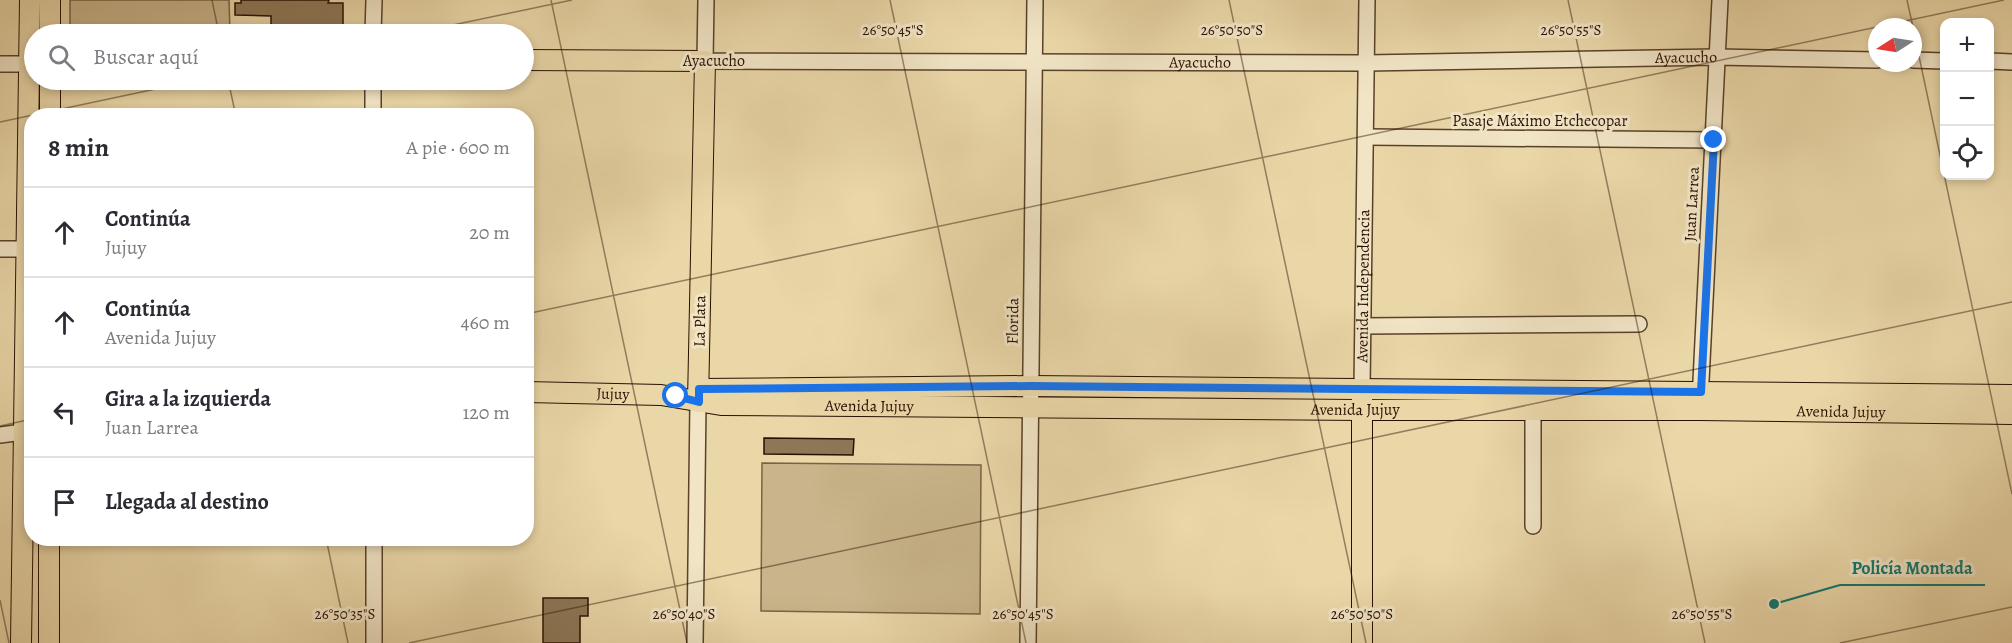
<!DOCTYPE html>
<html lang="es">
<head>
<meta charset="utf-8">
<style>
	body { margin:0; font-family:Alegreya,serif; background:#f2f2f3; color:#2b2b33 }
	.controls { position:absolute; right:18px; top:18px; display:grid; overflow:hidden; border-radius:12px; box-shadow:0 3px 9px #0003 }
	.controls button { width:54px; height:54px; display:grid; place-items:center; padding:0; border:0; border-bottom:2px solid #e1e1e2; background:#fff; color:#2b2b33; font:30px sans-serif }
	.compass { position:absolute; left:1868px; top:18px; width:54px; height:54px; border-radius:50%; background:#fff; box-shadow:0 3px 9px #0003; rotate:258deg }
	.stop { position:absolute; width:18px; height:18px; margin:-14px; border:4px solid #1a73e8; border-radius:50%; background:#fff }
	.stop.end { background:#1a73e8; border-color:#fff; box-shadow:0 2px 6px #0008 }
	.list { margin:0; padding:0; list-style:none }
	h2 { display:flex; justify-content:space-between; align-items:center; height:78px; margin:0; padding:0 24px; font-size:26px }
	h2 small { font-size:20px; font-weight:400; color:#7c7c81 }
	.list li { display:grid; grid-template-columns:39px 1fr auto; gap:18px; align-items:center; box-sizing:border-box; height:90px; padding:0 24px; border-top:2px solid #e1e1e2 }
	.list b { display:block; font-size:22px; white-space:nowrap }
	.list p { margin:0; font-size:20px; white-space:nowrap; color:#7c7c81 }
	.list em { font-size:20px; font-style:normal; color:#7c7c81 }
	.icon { flex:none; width:33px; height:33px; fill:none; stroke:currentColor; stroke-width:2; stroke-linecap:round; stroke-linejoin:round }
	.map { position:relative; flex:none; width:2012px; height:643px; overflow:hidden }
	.search { position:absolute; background:#fff; box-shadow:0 3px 9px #0003; left:24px; top:24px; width:510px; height:66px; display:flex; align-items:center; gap:15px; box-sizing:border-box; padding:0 21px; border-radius:33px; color:#7c7c81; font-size:22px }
	.panel { position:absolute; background:#fff; box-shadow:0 3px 9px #0003; left:24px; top:108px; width:510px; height:438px; border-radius:24px }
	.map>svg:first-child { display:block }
	.green { fill:#c9b58b; stroke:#796246; stroke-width:1.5 }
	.building { fill:#8d7757; stroke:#290f00; stroke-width:1.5 }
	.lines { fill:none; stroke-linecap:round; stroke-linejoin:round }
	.minor-casing { stroke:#59412a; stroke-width:18 }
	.major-casing { stroke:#290f00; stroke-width:22 }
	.minor { stroke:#f1e5c6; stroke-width:15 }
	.major { stroke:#ead7a8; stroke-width:20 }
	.route { stroke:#1a73e8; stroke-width:8 }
	.ticks { fill:none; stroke:#290f00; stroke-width:1.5; stroke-opacity:0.45 }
	.labels { text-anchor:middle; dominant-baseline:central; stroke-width:6; stroke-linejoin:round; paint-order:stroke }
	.street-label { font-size:16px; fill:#290f00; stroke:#f1e5c6 }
	.ticks-label { font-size:15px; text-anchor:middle; fill:#290f00; stroke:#f1e5c6; stroke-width:6; stroke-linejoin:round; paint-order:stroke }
	.leader { fill:none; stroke:#0f766e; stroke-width:2 }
	.callout-dot { fill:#0f766e; stroke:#f1e5c6; stroke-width:2 }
	.callout-label { font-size:18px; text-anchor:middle; font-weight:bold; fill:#0f766e; stroke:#f1e5c6; stroke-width:6; stroke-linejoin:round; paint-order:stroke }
</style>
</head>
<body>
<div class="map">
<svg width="2012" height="643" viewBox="0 0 2012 643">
	<rect width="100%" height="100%" fill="#ead7a8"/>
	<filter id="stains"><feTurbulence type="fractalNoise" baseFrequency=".00333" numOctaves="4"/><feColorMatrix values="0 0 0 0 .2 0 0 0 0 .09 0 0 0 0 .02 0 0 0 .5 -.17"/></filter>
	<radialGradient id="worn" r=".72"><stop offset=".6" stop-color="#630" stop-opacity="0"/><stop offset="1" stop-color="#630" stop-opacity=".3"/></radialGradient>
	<!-- green -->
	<g class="green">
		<polygon points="70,0 229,0 230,34 70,34"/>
		<polygon points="762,463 981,465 980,614 761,611"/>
	</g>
	<!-- building -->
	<g class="building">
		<polygon points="241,0 329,0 328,3 343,3 343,27 271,26 271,16 235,15 235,3 241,3"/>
		<polygon points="764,438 854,439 853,455 764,454"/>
		<polygon points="543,598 588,598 588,616 580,616 580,643 543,643"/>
	</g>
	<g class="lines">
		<defs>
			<g id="minor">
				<path id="s1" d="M706 0 705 61 1366 63 1717 57 1877 60"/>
				<polyline points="373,34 374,0"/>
				<polyline points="1913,60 1944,61"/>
				<polyline points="1990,61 2012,62"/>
				<polyline points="0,64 30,64"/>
				<polyline points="373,80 373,116"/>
				<polyline points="1366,137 1714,140"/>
				<polyline points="0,249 25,249"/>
				<polyline points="1363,326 1639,324"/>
				<path id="s2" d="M1362 388 1367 0"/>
				<polyline points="1700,401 1720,0"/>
				<polyline points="1533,410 1533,526"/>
				<polyline points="0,435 23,432"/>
				<polyline points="374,538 374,643"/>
				<polyline points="695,643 698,402"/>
				<polyline points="1028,643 1035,0"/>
			</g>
			<g id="major">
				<polyline points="50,0 50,34"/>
				<polyline points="524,60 705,61 698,402"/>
				<polyline points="50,116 50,80"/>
				<polyline points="699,389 1030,386 2012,395"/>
				<path id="s3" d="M526 392 661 395 721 405 1363 410H1699L2012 414"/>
				<polyline points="49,538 49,643"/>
				<polyline points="21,643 30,0"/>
				<polyline points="1362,643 1362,397"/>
			</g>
		</defs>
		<!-- minor casing -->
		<use href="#minor" class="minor-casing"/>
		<!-- major casing -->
		<use href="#major" class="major-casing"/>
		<!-- minor -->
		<use href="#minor" class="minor"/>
		<!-- major -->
		<use href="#major" class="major"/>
	</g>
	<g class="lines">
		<!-- route -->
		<polyline class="route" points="676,396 699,402 699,389 1030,386 1701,392 1714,140"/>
	</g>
	<!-- ticks -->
	<path class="ticks" d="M212 0 219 34M551 0 687 643M890 0 1026 643M1229 0 1366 643M1568 0 1705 643M1907 0 1913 27M1913 28 2012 494M410 34 572 0M228 80 236 116M0 122 198 80M526 314 2004 0M0 426 32 419M326 538 348 643M0 600 9 643M409 643 2012 302M1840 643 2012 607"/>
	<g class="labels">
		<!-- street labels -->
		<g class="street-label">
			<text stroke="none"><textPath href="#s1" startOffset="1042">Ayacucho</textPath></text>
			<text x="714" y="61">Ayacucho</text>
			<text stroke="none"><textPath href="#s1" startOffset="556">Ayacucho</textPath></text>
			<text x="1540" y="121">Pasaje Máximo Etchecopar</text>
			<text transform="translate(1692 204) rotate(-87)">Juan Larrea</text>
			<text stroke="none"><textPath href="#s2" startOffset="102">Avenida Independencia</textPath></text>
			<text transform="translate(700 321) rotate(-89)">La Plata</text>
			<text transform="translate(1013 321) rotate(-89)">Florida</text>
			<text stroke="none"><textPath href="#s3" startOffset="87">Jujuy</textPath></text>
			<text stroke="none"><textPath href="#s3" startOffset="344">Avenida Jujuy</textPath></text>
			<text stroke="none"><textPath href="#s3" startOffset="830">Avenida Jujuy</textPath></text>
			<text stroke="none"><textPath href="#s3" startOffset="1316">Avenida Jujuy</textPath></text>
		</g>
	</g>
	<g class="ticks-label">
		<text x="893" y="35">26°50'45"S</text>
		<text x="1232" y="35">26°50'50"S</text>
		<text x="1571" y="35">26°50'55"S</text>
		<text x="345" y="619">26°50'35"S</text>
		<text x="684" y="619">26°50'40"S</text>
		<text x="1023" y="619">26°50'45"S</text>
		<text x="1362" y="619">26°50'50"S</text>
		<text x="1702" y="619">26°50'55"S</text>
	</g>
	<!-- callouts -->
	<path class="leader" d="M1774 604L1840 585H1985"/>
	<circle class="callout-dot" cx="1774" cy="604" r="6"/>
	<g class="callout-label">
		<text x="1912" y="574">Policía Montada</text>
	</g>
	<rect width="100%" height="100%" filter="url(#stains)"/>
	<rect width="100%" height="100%" fill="url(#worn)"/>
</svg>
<div class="controls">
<button>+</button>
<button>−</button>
<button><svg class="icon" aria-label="locate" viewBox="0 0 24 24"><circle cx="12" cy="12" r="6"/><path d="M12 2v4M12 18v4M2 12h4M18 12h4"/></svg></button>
</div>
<svg class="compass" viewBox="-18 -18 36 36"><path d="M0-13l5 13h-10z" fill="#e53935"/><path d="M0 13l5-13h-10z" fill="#7c7c81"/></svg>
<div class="stop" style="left:676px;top:396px"></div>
<div class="stop end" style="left:1714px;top:140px"></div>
<div class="search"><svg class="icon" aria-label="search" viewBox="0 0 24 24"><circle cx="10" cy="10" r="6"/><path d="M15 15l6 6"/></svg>Buscar aquí</div>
<section class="panel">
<h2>8 min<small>A pie · 600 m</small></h2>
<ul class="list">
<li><svg class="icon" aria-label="ahead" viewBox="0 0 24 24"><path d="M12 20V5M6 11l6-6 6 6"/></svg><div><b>Continúa</b><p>Jujuy</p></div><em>20 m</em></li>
<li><svg class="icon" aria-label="ahead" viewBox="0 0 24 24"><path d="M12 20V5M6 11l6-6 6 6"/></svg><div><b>Continúa</b><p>Avenida Jujuy</p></div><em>460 m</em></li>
<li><svg class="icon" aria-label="left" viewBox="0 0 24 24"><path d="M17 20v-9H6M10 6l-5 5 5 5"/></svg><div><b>Gira a la izquierda</b><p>Juan Larrea</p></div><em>120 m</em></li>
<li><svg class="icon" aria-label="arrive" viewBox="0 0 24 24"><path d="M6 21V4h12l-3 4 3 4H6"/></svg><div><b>Llegada al destino</b></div></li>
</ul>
</section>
</div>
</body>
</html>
